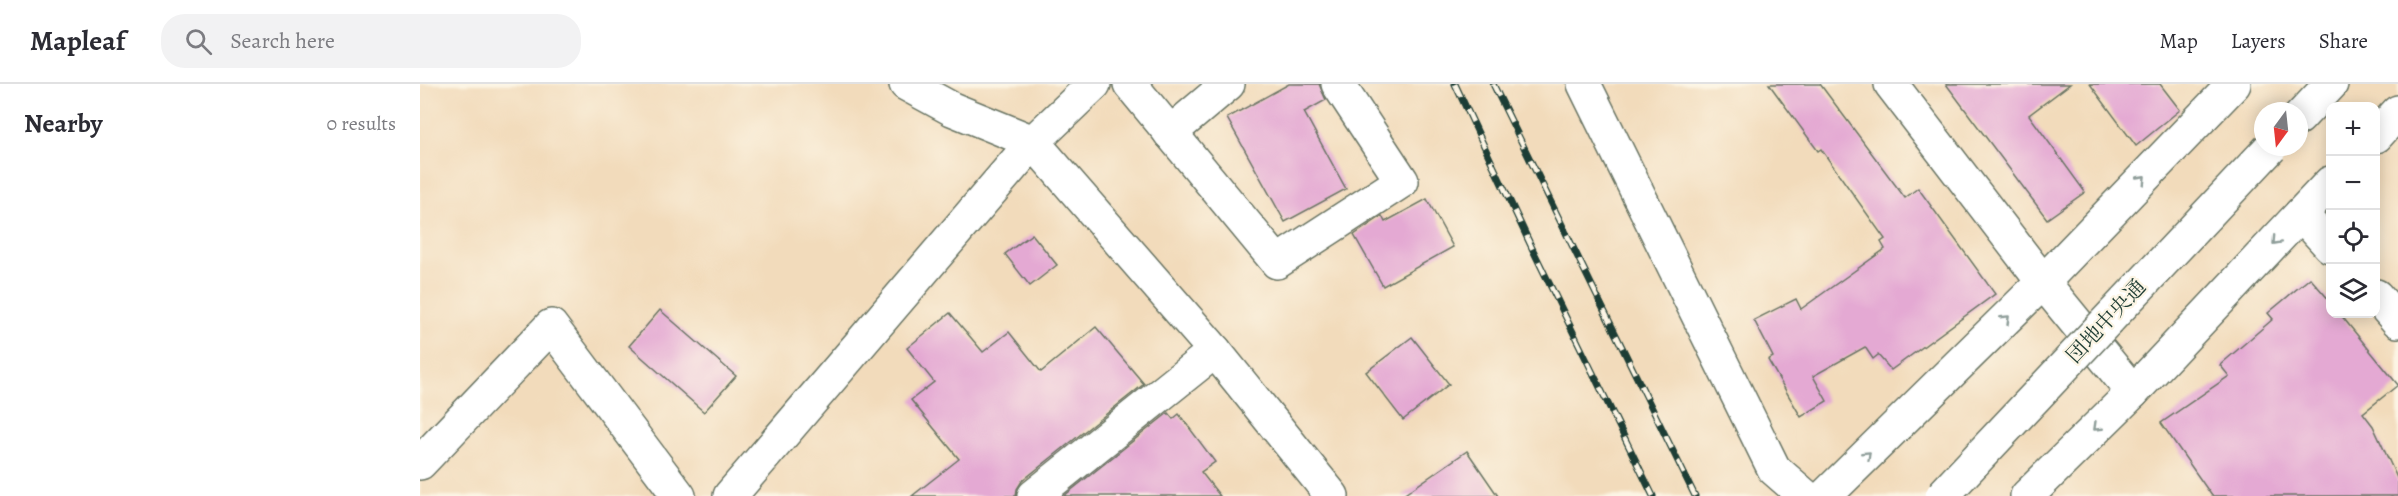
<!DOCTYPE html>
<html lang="en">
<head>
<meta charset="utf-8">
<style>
	body { margin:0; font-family:Alegreya,"Noto Serif JP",serif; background:#f2f2f3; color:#2b2b33 }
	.controls { position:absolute; right:18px; top:18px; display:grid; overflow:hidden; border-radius:12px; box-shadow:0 3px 15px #0003 }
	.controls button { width:54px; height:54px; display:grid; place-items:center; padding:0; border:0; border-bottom:2px solid #e1e1e2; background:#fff; color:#2b2b33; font:30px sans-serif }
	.compass { position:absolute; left:1834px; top:18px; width:54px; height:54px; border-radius:50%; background:#fff; box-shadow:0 3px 15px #0003; rotate:195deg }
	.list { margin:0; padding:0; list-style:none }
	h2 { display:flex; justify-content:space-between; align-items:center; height:78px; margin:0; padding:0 24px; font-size:26px }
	h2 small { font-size:20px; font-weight:400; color:#7c7c81 }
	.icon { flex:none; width:33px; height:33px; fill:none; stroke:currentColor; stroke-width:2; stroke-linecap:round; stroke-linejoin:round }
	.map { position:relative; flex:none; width:1978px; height:412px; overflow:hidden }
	header { display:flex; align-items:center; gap:36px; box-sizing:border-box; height:84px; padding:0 30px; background:#fff; border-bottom:2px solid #e1e1e2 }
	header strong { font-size:28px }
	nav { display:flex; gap:33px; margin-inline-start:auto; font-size:21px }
	.search { width:420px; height:54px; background:#f2f2f3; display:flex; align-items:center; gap:15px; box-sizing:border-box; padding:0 21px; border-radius:24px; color:#7c7c81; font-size:22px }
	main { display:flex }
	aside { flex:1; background:#fff }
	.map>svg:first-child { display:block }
	.building { fill:#e4a9d3 }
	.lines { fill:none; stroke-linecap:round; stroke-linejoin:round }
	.minor-casing { stroke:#697463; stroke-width:36 }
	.minor { stroke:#fff; stroke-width:33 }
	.rail-casing { stroke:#1f3d34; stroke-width:7 }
	.rail { stroke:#fcf5e5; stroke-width:4.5; stroke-dasharray:14; stroke-linecap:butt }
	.minor-bridge-casing { stroke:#697463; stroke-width:36; stroke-linecap:butt }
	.minor-bridge { stroke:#fff; stroke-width:33 }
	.oneway { stroke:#8f9e9a }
	.labels { text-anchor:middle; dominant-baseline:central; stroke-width:4.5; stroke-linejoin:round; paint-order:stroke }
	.street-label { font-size:21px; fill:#1f3d34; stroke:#fcf5e5 }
</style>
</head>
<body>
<header>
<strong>Mapleaf</strong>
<div class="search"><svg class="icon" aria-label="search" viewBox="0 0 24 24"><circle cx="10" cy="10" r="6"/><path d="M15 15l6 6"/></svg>Search here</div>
<nav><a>Map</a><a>Layers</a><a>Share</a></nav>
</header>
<main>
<aside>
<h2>Nearby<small>0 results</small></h2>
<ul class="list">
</ul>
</aside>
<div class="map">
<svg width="1978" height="412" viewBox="0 0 1978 412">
	<rect width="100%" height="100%" fill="#fcf5e5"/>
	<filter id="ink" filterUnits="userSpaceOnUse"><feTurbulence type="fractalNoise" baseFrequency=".0167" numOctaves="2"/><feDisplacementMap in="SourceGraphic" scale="12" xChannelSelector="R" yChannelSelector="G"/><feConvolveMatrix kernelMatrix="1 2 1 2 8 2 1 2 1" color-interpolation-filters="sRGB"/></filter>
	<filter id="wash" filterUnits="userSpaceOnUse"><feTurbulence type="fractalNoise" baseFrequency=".008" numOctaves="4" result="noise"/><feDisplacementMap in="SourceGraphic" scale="24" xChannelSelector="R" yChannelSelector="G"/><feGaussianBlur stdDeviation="1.35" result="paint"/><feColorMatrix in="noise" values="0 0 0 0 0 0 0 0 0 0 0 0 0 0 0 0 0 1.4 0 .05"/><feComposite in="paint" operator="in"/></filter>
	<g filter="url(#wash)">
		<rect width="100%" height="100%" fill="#f2dbbb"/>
		<g id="blocks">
			<!-- building -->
			<g class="building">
				<polygon points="869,0 899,0 906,16 884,28 926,105 865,138 807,34"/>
				<polygon points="1349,0 1400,0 1485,114 1498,104 1575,210 1471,286 1458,271 1453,275 1445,263 1393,292 1407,317 1381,333 1348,276 1353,273 1334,236 1376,215 1381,225 1465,165 1461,158 1465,155 1401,65 1398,67"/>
				<polygon points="1526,0 1650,0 1609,31 1665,108 1627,135"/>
				<polygon points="1670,0 1740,0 1760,26 1716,62"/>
				<polygon points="1007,115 1033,163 963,202 934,151 962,132 965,138"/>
				<polygon points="612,150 637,181 610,202 585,170"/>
				<polygon points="1890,194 1911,218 1911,230 1920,230 1978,301 1943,329 1953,342 1978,396 1978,412 1792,412 1741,339 1809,292 1800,281 1853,235 1848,229"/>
				<polygon points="240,226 316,292 284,328 209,262"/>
				<polygon points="530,229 563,268 589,248 621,288 676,243 724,300 602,397 597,405 596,412 492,412 539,375 491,316 514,298 487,264"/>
				<polygon points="992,253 1029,300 983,336 946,288"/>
				<polygon points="748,329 753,335 759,330 795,378 781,388 800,412 644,412"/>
				<polygon points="1047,367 1078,412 982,412"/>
			</g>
		</g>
	</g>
	<g filter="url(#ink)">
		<use href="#blocks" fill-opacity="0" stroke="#697463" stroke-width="1.5"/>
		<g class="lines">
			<defs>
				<g id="minor">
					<polyline points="486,0 532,25 613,58 674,0"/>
					<polyline points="710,0 857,178 982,97 918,0"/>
					<polyline points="1164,0 1354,385 1385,412"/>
					<polyline points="1471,0 1623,198 1713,308"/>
					<polyline points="1879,34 1911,0"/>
					<polyline points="750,49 808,0"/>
					<polyline points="1956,52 1978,28"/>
					<polyline points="1881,130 1910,162"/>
					<polyline points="1956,212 1978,237"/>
					<polyline points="0,379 131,242 259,412"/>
					<polyline points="310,412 613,58 795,267 912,412"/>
					<polyline points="614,412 795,267"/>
					<polyline points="1405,412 1623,198 1814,0"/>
					<polyline points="1607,412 1713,308 1910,99"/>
				</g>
			</defs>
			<!-- minor casing -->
			<use href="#minor" class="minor-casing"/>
			<!-- minor -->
			<use href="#minor" class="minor"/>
			<defs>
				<g id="rail">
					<polyline points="1035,0 1112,164 1233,412"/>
					<polyline points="1073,0 1275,412"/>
				</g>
			</defs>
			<!-- rail casing -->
			<use href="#rail" class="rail-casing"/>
			<!-- rail -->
			<use href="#rail" class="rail"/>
			<defs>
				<polyline id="minor-bridge" points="1522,412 1851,63"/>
			</defs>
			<!-- minor-bridge casing -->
			<use href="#minor-bridge" class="minor-bridge-casing"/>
			<!-- minor-bridge -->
			<use href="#minor-bridge" class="minor-bridge"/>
		</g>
		<!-- one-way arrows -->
		<defs><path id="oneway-chevron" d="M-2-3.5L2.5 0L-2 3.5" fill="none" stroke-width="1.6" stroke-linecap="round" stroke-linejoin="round" transform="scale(1.5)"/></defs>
		<g class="oneway">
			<use href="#oneway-chevron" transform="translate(1722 95) rotate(-46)"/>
			<use href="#oneway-chevron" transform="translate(1856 157) rotate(133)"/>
			<use href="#oneway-chevron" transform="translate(1586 235) rotate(-44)"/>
			<use href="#oneway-chevron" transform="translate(1677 343) rotate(136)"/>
			<use href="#oneway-chevron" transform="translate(1447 371) rotate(-44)"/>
		</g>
	</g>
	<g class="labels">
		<!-- street labels -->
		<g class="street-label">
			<text transform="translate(1686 237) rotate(-47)">団地中央通</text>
		</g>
	</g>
</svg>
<div class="controls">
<button>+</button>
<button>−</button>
<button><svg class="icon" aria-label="locate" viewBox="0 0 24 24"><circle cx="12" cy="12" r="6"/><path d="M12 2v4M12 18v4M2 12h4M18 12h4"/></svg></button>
<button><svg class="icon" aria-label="layers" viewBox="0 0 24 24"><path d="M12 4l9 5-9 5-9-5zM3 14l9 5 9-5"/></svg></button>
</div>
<svg class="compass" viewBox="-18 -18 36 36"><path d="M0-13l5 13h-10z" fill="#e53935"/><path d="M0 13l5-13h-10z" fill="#7c7c81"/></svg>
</div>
</main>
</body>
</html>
